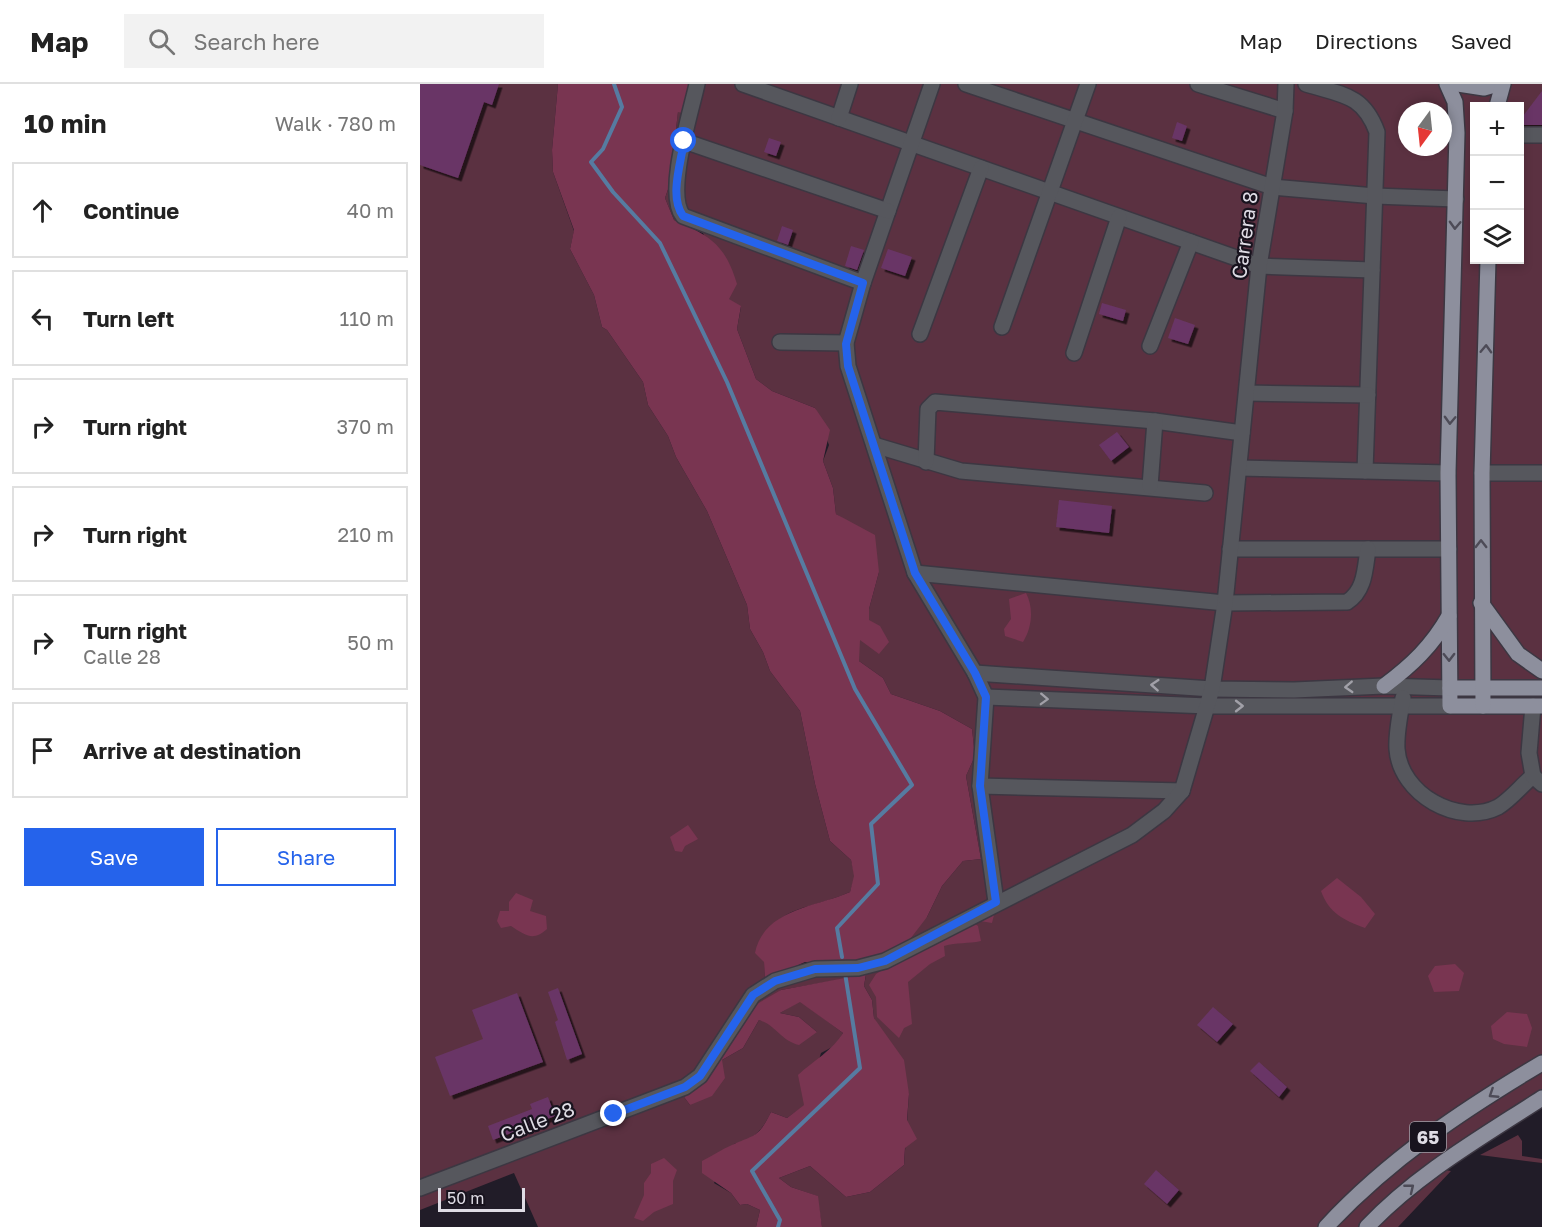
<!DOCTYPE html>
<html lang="en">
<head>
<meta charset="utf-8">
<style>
	body { margin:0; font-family:"Golos Text",sans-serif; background:#f2f2f2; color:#222 }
	.controls { position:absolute; right:18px; top:18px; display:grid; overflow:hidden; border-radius:0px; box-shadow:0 3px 9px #0003 }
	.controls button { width:54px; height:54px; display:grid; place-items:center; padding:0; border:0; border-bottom:2px solid #e0e0e0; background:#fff; color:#222; font:30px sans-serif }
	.compass { position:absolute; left:978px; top:18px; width:54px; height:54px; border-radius:50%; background:#fff; box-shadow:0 3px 9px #0003; rotate:195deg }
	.scale { position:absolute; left:18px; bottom:15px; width:87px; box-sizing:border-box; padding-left:6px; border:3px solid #dfdce5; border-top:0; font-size:16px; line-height:21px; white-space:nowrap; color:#dfdce5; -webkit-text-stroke:4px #18131e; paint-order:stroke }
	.stop { position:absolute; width:18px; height:18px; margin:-14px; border:4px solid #2563eb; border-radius:50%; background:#fff }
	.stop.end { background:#2563eb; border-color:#fff; box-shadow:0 2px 6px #0008 }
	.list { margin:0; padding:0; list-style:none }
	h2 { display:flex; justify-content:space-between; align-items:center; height:78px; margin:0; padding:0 24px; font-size:26px }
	h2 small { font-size:20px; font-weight:400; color:#767676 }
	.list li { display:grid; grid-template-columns:39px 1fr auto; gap:18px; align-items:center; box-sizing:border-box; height:96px; margin:0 12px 12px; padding:0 12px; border:2px solid #e0e0e0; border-radius:0px }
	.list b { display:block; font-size:22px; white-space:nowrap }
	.list p { margin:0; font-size:20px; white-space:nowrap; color:#767676 }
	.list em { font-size:20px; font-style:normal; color:#767676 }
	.actions { display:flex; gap:12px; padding:18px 24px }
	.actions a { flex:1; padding:14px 0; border:2px solid #2563eb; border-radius:0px; text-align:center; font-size:21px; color:#2563eb }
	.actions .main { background:#2563eb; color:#fff }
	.icon { flex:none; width:33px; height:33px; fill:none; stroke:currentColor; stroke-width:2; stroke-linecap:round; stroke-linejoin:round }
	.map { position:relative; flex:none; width:1122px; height:1143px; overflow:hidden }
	header { display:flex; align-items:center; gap:36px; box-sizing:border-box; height:84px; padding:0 30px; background:#fff; border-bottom:2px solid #e0e0e0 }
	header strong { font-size:28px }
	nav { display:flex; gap:33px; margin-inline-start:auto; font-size:21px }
	.search { width:420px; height:54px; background:#f2f2f2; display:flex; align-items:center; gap:15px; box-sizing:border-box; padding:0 21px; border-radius:0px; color:#767676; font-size:22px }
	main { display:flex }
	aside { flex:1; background:#fff }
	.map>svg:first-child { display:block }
	.green { fill:#5b3141; fill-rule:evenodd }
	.forest { fill:#793551 }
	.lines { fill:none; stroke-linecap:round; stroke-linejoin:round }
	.stream { stroke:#567ba1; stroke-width:4 }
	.building { fill:#693566; filter:url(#shadow) }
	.minor-casing { stroke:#3c3742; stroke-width:18 }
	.major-casing { stroke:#3c3742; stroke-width:18 }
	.minor { stroke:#56575d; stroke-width:15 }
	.major { stroke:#8d8f9d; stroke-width:15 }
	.oneway { stroke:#4d4b57 }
	.oneway2 { stroke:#a1a0a8 }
	.route { stroke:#2563eb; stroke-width:8 }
	.labels { text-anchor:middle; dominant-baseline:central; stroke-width:4.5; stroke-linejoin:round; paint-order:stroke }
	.shield { fill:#18131e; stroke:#a3a0a9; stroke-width:1.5 }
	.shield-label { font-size:18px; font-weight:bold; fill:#dfdce5 }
	.street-label { font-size:20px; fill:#dfdce5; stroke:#18131e }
</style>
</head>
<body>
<header>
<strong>Map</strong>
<div class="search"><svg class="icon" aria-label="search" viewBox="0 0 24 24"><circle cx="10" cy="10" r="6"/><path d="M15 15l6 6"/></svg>Search here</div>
<nav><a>Map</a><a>Directions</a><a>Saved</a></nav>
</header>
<main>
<aside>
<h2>10 min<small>Walk · 780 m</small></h2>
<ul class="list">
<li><svg class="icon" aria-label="ahead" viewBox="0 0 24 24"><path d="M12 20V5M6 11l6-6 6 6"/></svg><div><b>Continue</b></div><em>40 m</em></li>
<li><svg class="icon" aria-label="left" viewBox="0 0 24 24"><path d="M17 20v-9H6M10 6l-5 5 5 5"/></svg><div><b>Turn left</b></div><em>110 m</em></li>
<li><svg class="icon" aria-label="right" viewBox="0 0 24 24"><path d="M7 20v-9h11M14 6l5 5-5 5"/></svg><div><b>Turn right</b></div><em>370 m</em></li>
<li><svg class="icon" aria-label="right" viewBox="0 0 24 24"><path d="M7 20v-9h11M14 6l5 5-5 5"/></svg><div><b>Turn right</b></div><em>210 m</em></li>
<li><svg class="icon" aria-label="right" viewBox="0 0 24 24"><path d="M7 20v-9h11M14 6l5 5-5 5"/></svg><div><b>Turn right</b><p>Calle 28</p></div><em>50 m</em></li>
<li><svg class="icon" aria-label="arrive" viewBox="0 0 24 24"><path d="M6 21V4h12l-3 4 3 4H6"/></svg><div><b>Arrive at destination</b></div></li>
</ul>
<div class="actions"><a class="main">Save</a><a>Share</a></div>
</aside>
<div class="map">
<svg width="1122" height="1143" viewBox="0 0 1122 1143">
	<defs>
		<filter id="shadow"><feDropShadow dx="3.5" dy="3.5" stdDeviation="0" flood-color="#0009"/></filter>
	</defs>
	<rect width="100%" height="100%" fill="#211c28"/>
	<!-- green -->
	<g class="green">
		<path d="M0 0H138L132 66 133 88 154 147 150 165 174 211 182 243 187 246 223 298 228 321 248 352 256 373 287 427 327 521 330 545 343 568 350 587 380 627 395 700 410 757 431 776 435 792 430 808C375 832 341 817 345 896 365 890 379 878 400 880L507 833 522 802 543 777 561 775 546 692 555 672 552 645 520 627 471 610 463 594 439 577V556L460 543 449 537V525L459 488 433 441 416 430 413 404 403 377 409 361 395 324 352 307 336 295 317 245 321 223 308 215 283 149 254 136 245 114 260 71 256 45 258 27 273 0H1122V1018L1020 1085 1031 1087 978 1143H402L397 1112 371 1103 359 1094 390 1082 426 1113 450 1108 484 1081 489 1010 454 934 452 916 444 902 446 891 361 906 289 985 281 1001 264 1013 270 1021 302 976 323 964 339 936 397 948 379 933 360 929 380 917 423 949 416 961 401 969 385 1021 367 1034 351 1028C342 1047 334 1055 314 1060L294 1099 311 1109 320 1121 327 1120 340 1126 336 1143H118L94 1089 0 1126ZM1054 22H1100V176H1054ZM987 27H1023V63H987Z"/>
		<polygon points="1098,1051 1102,1057 1102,1072 1122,1075 1122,1079 1060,1071"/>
	</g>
	<!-- forest -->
	<g class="forest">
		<path d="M138 0H273L267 30 258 28 256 45 260 71 245 114 254 136C290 152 305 160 317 200L309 215 321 222 317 245 336 295 352 307 395 324 410 346 403 377 413 404 416 430 455 451 459 488 449 525V536L460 542 469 558 459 570 440 556 439 577 463 594 471 610 520 627 552 645 555 672 546 692 561 775 543 777 522 802 507 833 487 859 462 873 437 879 385 878 345 896 344 878 335 869C344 825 396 823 430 808L434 792 431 776 410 757 395 700 380 627 350 587 343 568 330 545 327 521 287 427 256 373 248 352 228 321 223 298 187 246 182 243 174 211 150 165 154 146 133 88 132 66Z"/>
		<path d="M606 509C614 524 612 544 603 558L585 552 584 545 591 535 589 515Z"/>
		<polygon points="268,741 278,755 265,762 262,768 255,767 250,753"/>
		<path d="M917 794 941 813 955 830 945 844C923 836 909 829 901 807Z"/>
		<path d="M96 809 113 816 110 827 126 832 127 845C113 858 105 851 91 842L81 844 77 837 80 827H89V818Z"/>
		<path d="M568 820 574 831 572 839 548 835 558 842 561 857C548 860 537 858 524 862L525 872 510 880 488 898 492 940 484 944 479 954 457 933 456 913 449 901 456 890Z"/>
		<polygon points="1035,880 1044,889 1039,907 1014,908 1008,892 1015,882"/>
		<path d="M446 890 444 902 452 916 454 934 484 976 489 1010 487 1036 497 1055 485 1064 484 1081 450 1108 426 1113 390 1082 359 1094 371 1103 398 1112 402 1143H336L340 1126 327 1120 320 1121 311 1109 282 1089V1077C292 1072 302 1065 312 1061 336 1050 338 1054 351 1028L367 1034 384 1021 378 991C393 977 413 966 423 949L380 918 360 929 379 933 397 948 379 961C361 957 356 941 339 936L323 964 302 976 305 994 292 1012 270 1021 264 1013 281 1001 309 955 337 920 361 906Z"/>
		<polygon points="1087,928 1107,930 1112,944 1107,963 1084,960 1073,955 1071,942"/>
		<polygon points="244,1074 257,1086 253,1097 253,1120 234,1128 223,1137 214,1134 224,1111 224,1099 231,1089 231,1080"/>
	</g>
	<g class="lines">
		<!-- stream -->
		<g class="stream">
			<polyline points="194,0 202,23 183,65 171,78 193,108 240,159 307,298 435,605 492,701 451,740 458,800 417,844 422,873"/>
			<polyline points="358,1143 360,1136 332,1087 440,984 425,889"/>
		</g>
	</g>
	<!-- building -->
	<g class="building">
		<polygon points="0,0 79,0 72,21 64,18 38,94 0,81"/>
		<polygon points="1122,7 1122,41 1100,41 1100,36"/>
		<polygon points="757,38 767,42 762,57 752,54"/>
		<polygon points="349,54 361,58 356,72 344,68"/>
		<polygon points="362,142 373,146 368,161 357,157"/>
		<polygon points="431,162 444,166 437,186 425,182"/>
		<polygon points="468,165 492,173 485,192 461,184"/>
		<polygon points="682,219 706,226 703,237 679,230"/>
		<polygon points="755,234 775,241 768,260 748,254"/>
		<polygon points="697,348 709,363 691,377 679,361"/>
		<polygon points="639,416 692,422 689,449 636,443"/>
		<polygon points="138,904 162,970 147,976 135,938 138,936 128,908"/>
		<polygon points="97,909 123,978 30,1012 15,973 63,955 52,926"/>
		<polygon points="793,923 813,940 797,958 777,941"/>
		<polygon points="839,978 867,1003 859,1013 830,987"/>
		<polygon points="128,1013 135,1032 73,1056 68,1042 112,1025 110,1020"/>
		<polygon points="736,1086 759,1106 747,1120 724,1100"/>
	</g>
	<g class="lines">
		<defs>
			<g id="minor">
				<path d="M277 0C271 28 245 109 263 132L443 199"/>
				<polyline points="323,0 839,182 952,186"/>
				<polyline points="512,0 443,199 426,259 428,282 495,489 555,589 566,613 560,702 576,818"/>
				<polyline points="546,0 852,103 955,112 1036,115"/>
				<polyline points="778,0 865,27"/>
				<path d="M886 0C922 11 943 10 957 48L945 387"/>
				<polyline points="419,34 430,0"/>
				<polyline points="1100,51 1122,51"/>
				<polyline points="264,57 468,127"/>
				<polyline points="582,243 668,0"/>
				<polyline points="500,250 561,84"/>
				<polyline points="360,258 426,259"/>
				<polyline points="730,262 771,158"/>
				<polyline points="654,269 699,133"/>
				<polyline points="827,309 948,311"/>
				<polyline points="454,361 541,387 785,409"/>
				<polyline points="506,378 508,325 515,318 735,337 822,349"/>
				<polyline points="819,384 1028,389"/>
				<polyline points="1062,389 1122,389"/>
				<polyline points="730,402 735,337"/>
				<polyline points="810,465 1029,465"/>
				<path d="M495 489 805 519 927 518C945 507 945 485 948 465"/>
				<polyline points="555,589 792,605 874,606 964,602 1030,604"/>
				<polyline points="566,613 788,622 1030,622"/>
				<path d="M983 614C980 630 976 649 977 665 980 710 1038 743 1078 723 1090 716 1102 701 1113 692"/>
				<polyline points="1113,622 1109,669 1113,692 1122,700"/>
				<polyline points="560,702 762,707"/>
				<polyline points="0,1104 265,1003 280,992 333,911 355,897 395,885 438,884 465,877 712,751 744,727 762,707 792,605 805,519 839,182 865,27 866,0"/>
			</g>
			<g id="major">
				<polyline points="1027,0 1035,18 1037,49 1028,389 1030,622 1122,622"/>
				<polyline points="1038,0 1064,4 1078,0"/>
				<polyline points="1077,22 1083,0"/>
				<polyline points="1061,519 1098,570 1122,587"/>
				<path d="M964 602C992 581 1012 562 1029 532"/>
				<polyline points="1030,604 1122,604"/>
				<polyline points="1063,622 1062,389 1068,176"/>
				<path d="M906 1143C969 1075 1043 1026 1122 979"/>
				<path d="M947 1143C997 1090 1062 1053 1122 1014"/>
			</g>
		</defs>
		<!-- minor casing -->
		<use href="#minor" class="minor-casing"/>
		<!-- major casing -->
		<use href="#major" class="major-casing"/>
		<!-- minor -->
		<use href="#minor" class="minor"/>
		<!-- major -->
		<use href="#major" class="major"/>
	</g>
	<!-- one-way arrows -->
	<defs><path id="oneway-chevron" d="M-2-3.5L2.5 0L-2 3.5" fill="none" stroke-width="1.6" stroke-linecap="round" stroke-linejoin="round" transform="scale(1.5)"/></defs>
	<g class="oneway">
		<use href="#oneway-chevron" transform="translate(1035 141) rotate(92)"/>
		<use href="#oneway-chevron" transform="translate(1066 265) rotate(-88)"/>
		<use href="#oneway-chevron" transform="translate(1030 336) rotate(92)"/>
		<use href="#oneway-chevron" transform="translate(1061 460) rotate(-90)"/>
		<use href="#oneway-chevron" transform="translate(1029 573) rotate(89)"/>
		<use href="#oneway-chevron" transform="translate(1073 1010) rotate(147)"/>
		<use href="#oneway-chevron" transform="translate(990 1104) rotate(-39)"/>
	</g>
	<g class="oneway2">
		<use href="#oneway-chevron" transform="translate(735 601) rotate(-176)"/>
		<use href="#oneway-chevron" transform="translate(929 603) rotate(177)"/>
		<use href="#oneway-chevron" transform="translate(624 615) rotate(2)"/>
		<use href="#oneway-chevron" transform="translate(819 622)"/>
	</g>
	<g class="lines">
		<!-- route -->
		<path class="route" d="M194 1030 265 1003 280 992 333 911 355 897 395 885 438 884 465 877 576 818 560 702 566 613 555 589 495 489 428 282 426 260 443 199 263 132C249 113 261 79 264 57"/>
	</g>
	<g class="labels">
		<!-- shield labels -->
		<rect class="shield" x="990" y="1038" width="36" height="30" rx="4.5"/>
		<g class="shield-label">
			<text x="1008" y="1053">65</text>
		</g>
		<!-- street labels -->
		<g class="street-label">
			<text transform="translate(824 151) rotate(-82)">Carrera 8</text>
			<text transform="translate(117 1037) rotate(-21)">Calle 28</text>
		</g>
	</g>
</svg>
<div class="controls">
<button>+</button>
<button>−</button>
<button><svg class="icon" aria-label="layers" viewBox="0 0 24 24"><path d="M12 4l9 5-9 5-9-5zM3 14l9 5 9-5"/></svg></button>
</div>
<svg class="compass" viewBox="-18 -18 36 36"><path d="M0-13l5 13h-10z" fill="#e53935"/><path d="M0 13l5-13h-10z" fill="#767676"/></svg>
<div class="scale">50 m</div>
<div class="stop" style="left:264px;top:57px"></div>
<div class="stop end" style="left:194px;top:1030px"></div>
</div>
</main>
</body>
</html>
